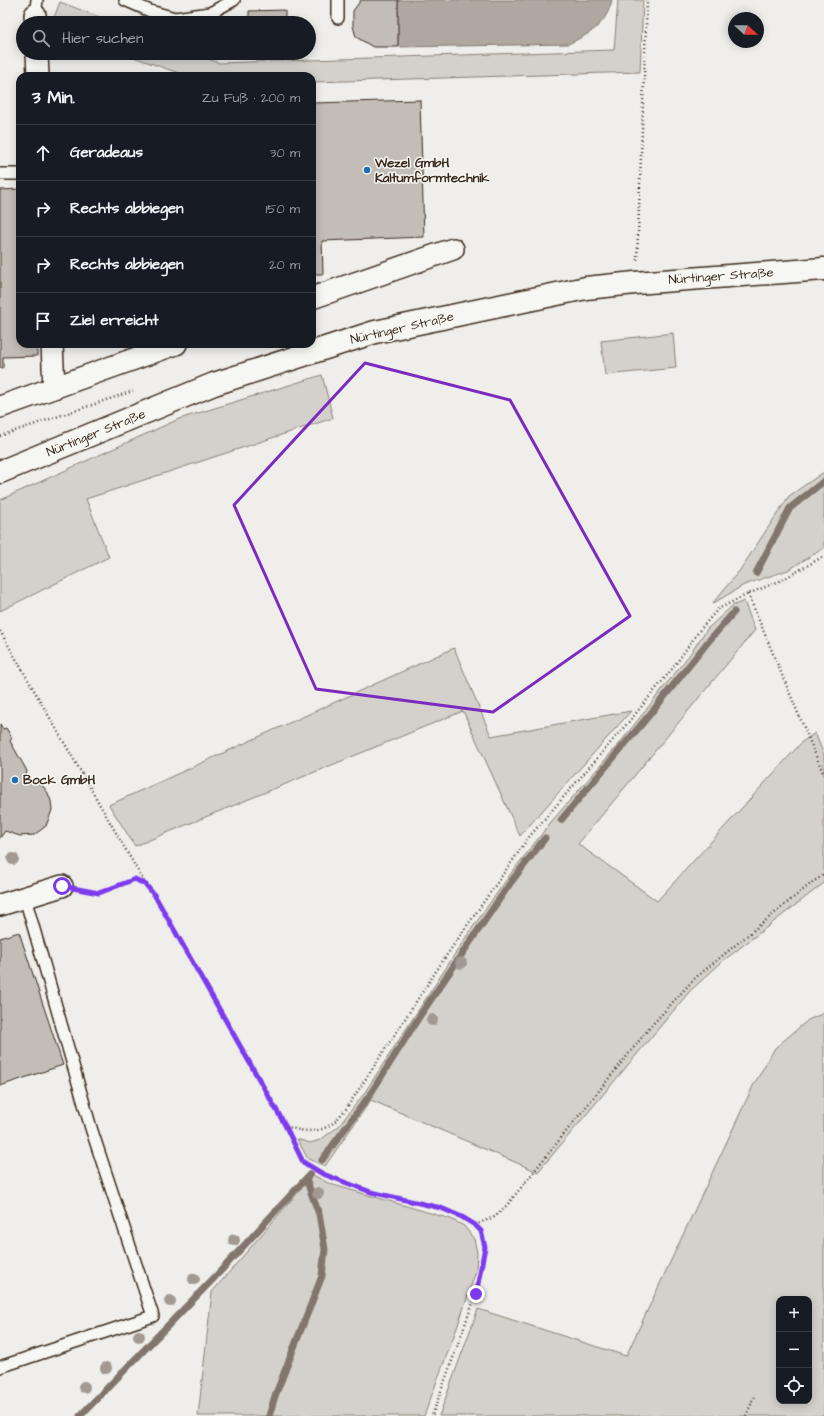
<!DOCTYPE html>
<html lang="de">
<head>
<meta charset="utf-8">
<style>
	body { margin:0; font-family:"Architects Daughter",sans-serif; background:#20242c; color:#f1f3f6 }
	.controls { position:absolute; right:12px; bottom:12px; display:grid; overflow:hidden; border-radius:8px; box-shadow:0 2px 10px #0003 }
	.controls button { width:36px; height:36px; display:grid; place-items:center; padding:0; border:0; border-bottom:1px solid #363941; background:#171b24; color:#f1f3f6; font:20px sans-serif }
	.compass { position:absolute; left:728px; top:12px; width:36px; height:36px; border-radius:50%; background:#171b24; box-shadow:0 2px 10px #0003; rotate:111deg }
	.stop { position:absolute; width:12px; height:12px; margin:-9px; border:3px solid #7c3aed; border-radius:50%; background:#fff }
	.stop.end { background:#7c3aed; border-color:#fff; box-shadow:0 1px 4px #0008 }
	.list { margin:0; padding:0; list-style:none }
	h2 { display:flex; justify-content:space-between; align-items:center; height:52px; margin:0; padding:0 16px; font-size:17px }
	h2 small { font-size:13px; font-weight:400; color:#9ea1a6 }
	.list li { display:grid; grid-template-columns:26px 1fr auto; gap:12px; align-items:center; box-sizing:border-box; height:56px; padding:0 16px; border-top:1px solid #363941 }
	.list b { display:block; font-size:15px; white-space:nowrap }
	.list em { font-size:13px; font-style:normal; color:#9ea1a6 }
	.icon { flex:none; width:22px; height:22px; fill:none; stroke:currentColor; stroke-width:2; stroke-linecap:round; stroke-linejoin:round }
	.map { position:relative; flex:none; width:824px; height:1416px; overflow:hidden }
	.search { position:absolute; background:#171b24; box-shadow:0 2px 10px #0003; left:16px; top:16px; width:300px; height:44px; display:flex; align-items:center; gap:10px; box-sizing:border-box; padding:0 14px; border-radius:22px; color:#9ea1a6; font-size:15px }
	.panel { position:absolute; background:#171b24; box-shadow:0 2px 10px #0003; left:16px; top:72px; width:300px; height:276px; border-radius:12px }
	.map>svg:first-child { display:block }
	.green { fill:#d4d1cc; stroke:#887e75; fill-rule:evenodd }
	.water { fill:#afa8a1; stroke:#81766d }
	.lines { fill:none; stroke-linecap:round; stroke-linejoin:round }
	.stream { stroke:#81766d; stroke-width:7 }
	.building { fill:#c2bdb7; stroke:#3b2a1e }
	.lane-casing { stroke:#3b2a1e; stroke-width:14 }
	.street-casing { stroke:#3b2a1e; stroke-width:24 }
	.secondary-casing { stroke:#3b2a1e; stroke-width:25 }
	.path { stroke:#3b2a1e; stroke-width:2.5; stroke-dasharray:1 3; stroke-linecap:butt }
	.lane { stroke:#f6f6f2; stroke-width:11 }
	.street { stroke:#f6f6f2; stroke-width:21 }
	.secondary { stroke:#f6f6f2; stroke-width:22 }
	.tree { fill:#a19992 }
	.route { stroke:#7c3aed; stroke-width:5 }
	.marked { fill:none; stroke:#7b2cbf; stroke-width:3; stroke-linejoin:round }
	.poi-dot { fill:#1f6fb2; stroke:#f6f6f2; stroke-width:1.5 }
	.labels { text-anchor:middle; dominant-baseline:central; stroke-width:3; stroke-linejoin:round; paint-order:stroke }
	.poi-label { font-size:13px; font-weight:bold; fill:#3b2a1e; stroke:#f6f6f2; text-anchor:start }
	.street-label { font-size:13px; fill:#3b2a1e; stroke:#f6f6f2 }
</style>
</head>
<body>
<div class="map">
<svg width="824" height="1416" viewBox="0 0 824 1416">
	<rect width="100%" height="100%" fill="#efeeea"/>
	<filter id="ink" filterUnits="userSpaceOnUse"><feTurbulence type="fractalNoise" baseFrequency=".025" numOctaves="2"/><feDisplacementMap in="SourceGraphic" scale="8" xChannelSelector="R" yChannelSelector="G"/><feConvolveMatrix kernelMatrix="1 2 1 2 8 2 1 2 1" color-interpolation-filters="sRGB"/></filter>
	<g filter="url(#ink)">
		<!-- green -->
		<g class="green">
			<polygon points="618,0 643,0 640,72 312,82 312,76 187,76 122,53 193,53 219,63 614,50"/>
			<polygon points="60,2 115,23 52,23"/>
			<polygon points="673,333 676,368 605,375 601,341"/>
			<polygon points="322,375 333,418 86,499 109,557 0,611 0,500 179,419"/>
			<polygon points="824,472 824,548 788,570 744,585 712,604 740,570 789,496"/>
			<polygon points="744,601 755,630 578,844 657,901 803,741 815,733 824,755 824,883 723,961 690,991 538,1172 371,1100 325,1166 308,1159 297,1139 310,1143 320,1140 338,1127 363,1095 470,931 512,872 551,822 619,744 690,654 707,629 732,606"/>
			<polygon points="454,648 491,736 631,711 520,836 463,711 135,846 109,805"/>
			<path d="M824 1013V1416H439L478 1309 626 1356 753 1086 775 1048 808 1020ZM779 1299H809V1401H779Z"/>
			<polygon points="313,1175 330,1184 451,1219 464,1226 474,1239 477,1253 476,1271 458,1325 424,1416 198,1416 212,1292"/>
		</g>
		<!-- water -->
		<path class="water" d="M398 0H612C606 25 590 34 568 44L398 47Z"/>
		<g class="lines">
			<!-- stream -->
			<g class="stream">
				<polyline points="756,573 790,508 824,481"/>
				<polyline points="561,820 656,707 707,643 734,612"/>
				<polyline points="322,1160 369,1096 421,1014 511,882 545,838"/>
				<polyline points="80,1416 215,1277 310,1174"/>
				<polyline points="269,1416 275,1396 322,1276 325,1249 319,1214 306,1179"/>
			</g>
		</g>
		<!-- building -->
		<g class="building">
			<polygon points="361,0 398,0 398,47 373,47 356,37 353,26 353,11"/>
			<polygon points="285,10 285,23 249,23 249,11"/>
			<rect x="225" y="53" width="60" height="1"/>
			<polygon points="420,100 424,237 322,241 323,274 312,274 312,103"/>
			<polygon points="20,189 20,344 37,344 37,356 3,357 3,368 0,368 0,190"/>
			<polygon points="0,724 3,729 6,728 12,738 10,741 27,771 25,779 33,781 42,785 48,793 51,801 52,810 46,826 34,835 20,836 5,831 0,838"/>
			<polygon points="19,932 63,1065 0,1086 0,938"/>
		</g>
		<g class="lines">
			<defs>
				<g id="lane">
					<polyline points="125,0 150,11 175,18 210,13 234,0"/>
					<polyline points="338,0 338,18"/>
					<polyline points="35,15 37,0"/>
					<polyline points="0,174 20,174"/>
					<polyline points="0,1367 153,1316 91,1128 25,898"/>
				</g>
				<g id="street">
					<polyline points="35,15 36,23"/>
					<polyline points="37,53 38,76"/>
					<polyline points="312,298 453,249"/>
					<polyline points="52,344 54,388"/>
					<polyline points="0,407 176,344"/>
					<polyline points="0,905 62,886"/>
				</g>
				<polyline id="secondary" points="0,472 214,384 375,332 586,288 635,283 824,269"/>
			</defs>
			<!-- lane casing -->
			<use href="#lane" class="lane-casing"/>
			<!-- street casing -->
			<use href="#street" class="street-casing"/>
			<!-- secondary casing -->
			<use href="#secondary" class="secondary-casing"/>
			<!-- path -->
			<g class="path">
				<polyline points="637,260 647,0"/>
				<polyline points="0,436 133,391"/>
				<polyline points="748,594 824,775"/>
				<polyline points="0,631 146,885 155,896 285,1125 303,1162 323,1174 371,1192 441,1208 462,1217 475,1225 481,1231 485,1247 476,1294 432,1416"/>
				<polyline points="82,890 99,893 135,879 145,885"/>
				<path d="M286 1126C301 1132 319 1134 333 1123 338 1119 342 1113 346 1109L446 956 529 837 632 718 673 668 699 631 718 609 748 594 782 580 824 556"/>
				<polyline points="475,1225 494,1217 507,1205 651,1026 695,978 814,881 824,875"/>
				<polyline points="746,1416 754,1397"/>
			</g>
			<!-- lane -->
			<use href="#lane" class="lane"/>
			<!-- street -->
			<use href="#street" class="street"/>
			<!-- secondary -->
			<use href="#secondary" class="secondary"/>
		</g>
		<!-- trees -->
		<g class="tree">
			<circle cx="13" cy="859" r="6"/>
			<circle cx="461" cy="963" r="6"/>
			<circle cx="432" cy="1020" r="6"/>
			<circle cx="318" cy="1193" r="6"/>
			<circle cx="234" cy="1240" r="6"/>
			<circle cx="194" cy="1279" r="6"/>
			<circle cx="170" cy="1301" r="6"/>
			<circle cx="139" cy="1336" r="6"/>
			<circle cx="106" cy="1368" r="6"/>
			<circle cx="84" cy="1387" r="6"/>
		</g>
	</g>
	<g class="lines" filter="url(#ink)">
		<!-- route -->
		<polyline class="route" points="62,886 99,893 135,879 146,885 155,896 285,1125 303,1162 323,1174 371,1192 441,1208 462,1217 475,1225 481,1231 485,1247 476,1294"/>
	</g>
	<!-- marked area -->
	<path class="marked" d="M365 363 510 400 630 616 493 712 316 689 234 505Z"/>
	<!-- markers -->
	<g class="poi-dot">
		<circle cx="367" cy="170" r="4"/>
		<circle cx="15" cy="780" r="4"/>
	</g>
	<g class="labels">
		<!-- poi labels -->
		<g class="poi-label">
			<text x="375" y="163">Wezel GmbH<tspan x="375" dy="15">Kaltumformtechnik</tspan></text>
			<text x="23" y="780">Bock GmbH</text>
		</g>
		<!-- street labels -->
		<g class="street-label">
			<text transform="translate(721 276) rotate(-4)">Nürtinger Straße</text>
			<text transform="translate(402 328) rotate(-13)">Nürtinger Straße</text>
			<text transform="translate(96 433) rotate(-22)">Nürtinger Straße</text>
		</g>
	</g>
</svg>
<div class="controls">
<button>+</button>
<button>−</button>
<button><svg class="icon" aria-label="locate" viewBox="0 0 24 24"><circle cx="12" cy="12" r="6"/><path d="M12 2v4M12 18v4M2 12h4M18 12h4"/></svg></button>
</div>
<svg class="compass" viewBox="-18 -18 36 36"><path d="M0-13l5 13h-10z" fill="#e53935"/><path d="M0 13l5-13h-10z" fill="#9ea1a6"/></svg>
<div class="stop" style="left:62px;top:886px"></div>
<div class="stop end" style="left:476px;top:1294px"></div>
<div class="search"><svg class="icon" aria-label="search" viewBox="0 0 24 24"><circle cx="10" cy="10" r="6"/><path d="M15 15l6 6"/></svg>Hier suchen</div>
<section class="panel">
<h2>3 Min.<small>Zu Fuß · 200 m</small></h2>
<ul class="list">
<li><svg class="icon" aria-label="ahead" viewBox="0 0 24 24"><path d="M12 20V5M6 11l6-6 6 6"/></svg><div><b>Geradeaus</b></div><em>30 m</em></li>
<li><svg class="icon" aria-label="right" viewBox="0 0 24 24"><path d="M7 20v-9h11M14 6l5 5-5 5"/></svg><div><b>Rechts abbiegen</b></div><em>150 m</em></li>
<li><svg class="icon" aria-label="right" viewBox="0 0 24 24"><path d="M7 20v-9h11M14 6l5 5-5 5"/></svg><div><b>Rechts abbiegen</b></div><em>20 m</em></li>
<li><svg class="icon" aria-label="arrive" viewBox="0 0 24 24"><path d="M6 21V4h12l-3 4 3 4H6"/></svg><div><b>Ziel erreicht</b></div></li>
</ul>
</section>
</div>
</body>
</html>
